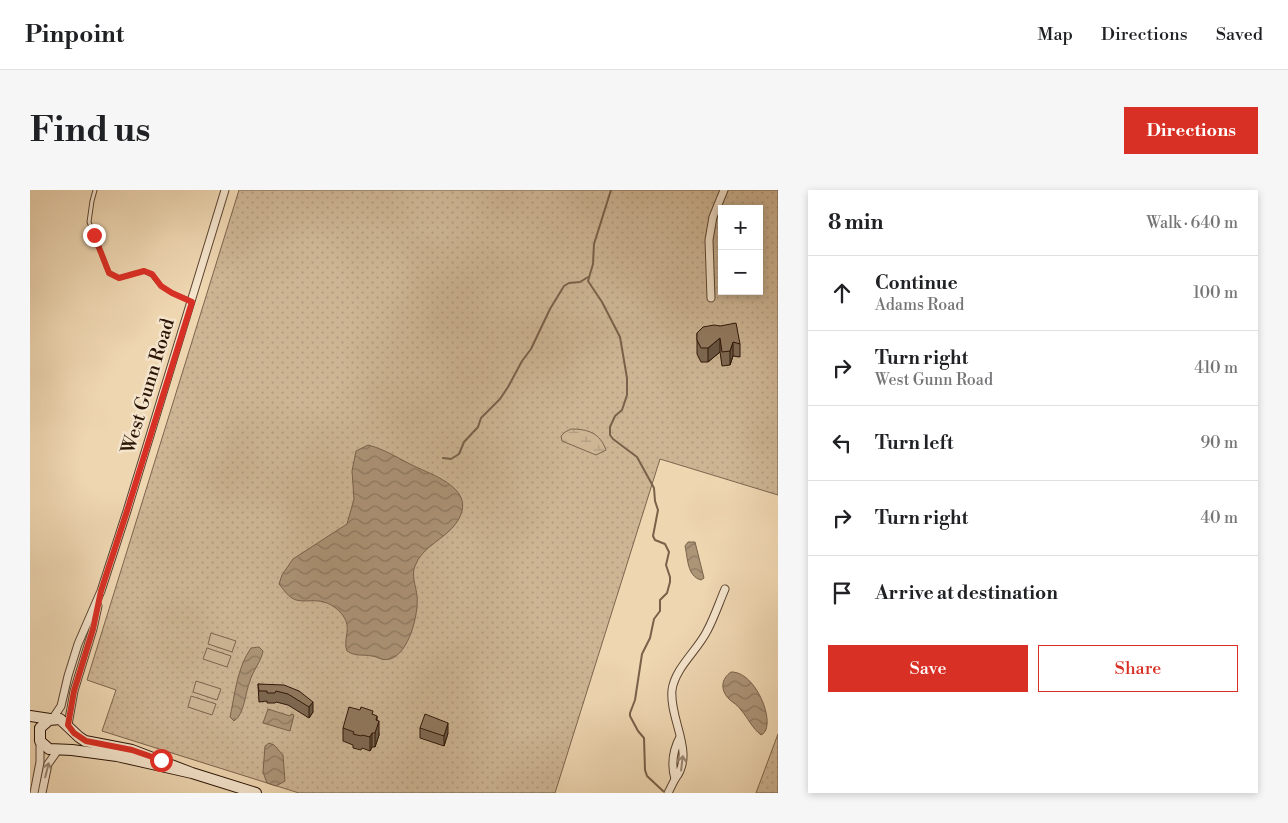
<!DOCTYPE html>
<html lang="en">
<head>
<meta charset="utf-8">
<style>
	body { margin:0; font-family:"Libre Bodoni",serif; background:#f6f6f6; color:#202124 }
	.controls { position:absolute; right:15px; top:15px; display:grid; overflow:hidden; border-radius:0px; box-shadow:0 2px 8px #0003 }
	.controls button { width:45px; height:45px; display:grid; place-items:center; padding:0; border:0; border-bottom:1px solid #e0e0e0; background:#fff; color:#202124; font:25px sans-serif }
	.stop { position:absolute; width:15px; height:15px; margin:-11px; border:4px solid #d93025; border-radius:50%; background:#fff }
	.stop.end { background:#d93025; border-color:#fff; box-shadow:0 1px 5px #0008 }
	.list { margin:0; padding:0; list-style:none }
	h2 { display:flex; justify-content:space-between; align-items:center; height:65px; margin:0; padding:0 20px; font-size:21px }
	h2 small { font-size:16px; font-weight:400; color:#757577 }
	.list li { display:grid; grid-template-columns:32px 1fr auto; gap:15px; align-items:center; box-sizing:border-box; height:75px; padding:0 20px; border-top:1px solid #e0e0e0 }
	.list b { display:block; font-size:19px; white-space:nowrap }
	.list p { margin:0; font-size:16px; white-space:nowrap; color:#757577 }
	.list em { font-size:16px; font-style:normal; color:#757577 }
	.actions { display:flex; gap:10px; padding:15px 20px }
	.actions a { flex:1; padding:11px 0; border:1px solid #d93025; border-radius:0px; text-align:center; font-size:18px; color:#d93025 }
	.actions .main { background:#d93025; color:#fff }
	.icon { flex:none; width:28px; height:28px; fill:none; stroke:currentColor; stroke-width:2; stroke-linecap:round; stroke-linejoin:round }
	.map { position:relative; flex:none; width:748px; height:603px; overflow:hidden; border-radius:0px }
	header { display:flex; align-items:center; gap:30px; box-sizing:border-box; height:70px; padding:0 25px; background:#fff; border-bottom:1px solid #e0e0e0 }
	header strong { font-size:24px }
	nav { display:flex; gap:28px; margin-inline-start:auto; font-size:18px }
	.intro { display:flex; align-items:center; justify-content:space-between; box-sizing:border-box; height:120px; padding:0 30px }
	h1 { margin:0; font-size:35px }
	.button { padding:12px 22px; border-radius:0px; background:#d93025; color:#fff; font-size:18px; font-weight:700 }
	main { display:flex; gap:30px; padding:0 30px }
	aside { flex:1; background:#fff; border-radius:0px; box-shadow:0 2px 8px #0003 }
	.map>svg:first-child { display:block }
	.grass { fill:url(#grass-dots); stroke:#7c654e; fill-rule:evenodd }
	.wetland { fill:url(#wetland-marsh); stroke:#7c654e }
	.pitch { fill:#cdb594; stroke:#7c654e }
	.water { fill:url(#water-waves); stroke:#79614a }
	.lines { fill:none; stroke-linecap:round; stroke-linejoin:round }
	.stream { stroke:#79614a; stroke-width:2 }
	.service-casing { stroke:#5c4532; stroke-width:5 }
	.minor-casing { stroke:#5c4532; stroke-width:9 }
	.secondary-casing { stroke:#2c1507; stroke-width:12 }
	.service { stroke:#f4e4cc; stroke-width:3 }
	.minor { stroke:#f4e4cc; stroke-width:7 }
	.secondary { stroke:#f4e4cc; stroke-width:10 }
	.wall { fill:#7d6852; stroke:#2c1507 }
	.shaded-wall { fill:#665542; stroke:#2c1507 }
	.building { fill:#91795f; stroke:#2c1507 }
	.oneway { stroke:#9a8773 }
	.route { stroke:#d93025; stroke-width:6 }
	.labels { text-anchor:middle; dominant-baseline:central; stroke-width:5; stroke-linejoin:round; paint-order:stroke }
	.street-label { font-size:19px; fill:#2c1507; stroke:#f4e4cc }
</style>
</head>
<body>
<header>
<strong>Pinpoint</strong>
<nav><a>Map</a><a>Directions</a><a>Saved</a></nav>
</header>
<div class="intro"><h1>Find us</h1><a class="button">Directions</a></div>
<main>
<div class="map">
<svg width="748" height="603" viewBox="0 0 748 603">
	<defs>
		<pattern id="grass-dots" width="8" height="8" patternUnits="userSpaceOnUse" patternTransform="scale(1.25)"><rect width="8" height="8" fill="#cdb594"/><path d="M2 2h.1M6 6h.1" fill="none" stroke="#b09b7e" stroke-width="1.8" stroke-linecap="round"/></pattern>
		<pattern id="wetland-marsh" width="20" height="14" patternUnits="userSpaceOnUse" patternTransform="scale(1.25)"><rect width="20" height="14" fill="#cdb594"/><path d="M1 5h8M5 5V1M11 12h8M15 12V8" fill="none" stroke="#b09b7e"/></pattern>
		<pattern id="water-waves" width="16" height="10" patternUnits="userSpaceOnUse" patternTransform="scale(1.25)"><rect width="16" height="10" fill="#ac9477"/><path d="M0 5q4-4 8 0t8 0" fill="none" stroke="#8c7860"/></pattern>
	</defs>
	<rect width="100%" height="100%" fill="#eed6b1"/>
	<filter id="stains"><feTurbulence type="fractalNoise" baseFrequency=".004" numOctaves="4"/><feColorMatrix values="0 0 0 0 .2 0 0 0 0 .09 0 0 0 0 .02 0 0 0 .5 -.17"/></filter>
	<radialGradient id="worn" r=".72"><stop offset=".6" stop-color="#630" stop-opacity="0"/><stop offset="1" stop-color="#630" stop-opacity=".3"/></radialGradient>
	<!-- grass -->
	<g class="grass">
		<path d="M209 0H748V305L630 269 525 603H269L72 541 86 500 57 490ZM692 19H729V101H692Z"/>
		<polygon points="748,544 748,603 726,603"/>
	</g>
	<!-- wetland -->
	<path class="wetland" d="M541 239C558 239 570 243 576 260L566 265 532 251 531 246 535 242Z"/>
	<!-- pitch -->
	<g class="pitch">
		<polygon points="181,443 206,451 202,462 178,454"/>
		<polygon points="177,458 201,466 197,477 173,469"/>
		<polygon points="166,491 191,499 187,510 163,502"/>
		<polygon points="161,506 186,514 182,525 158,517"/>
	</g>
	<!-- water -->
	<g class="water">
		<path d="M338 255C354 259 366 267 380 274 401 285 449 298 427 332 416 349 392 356 385 376 381 385 386 396 387 406 389 423 379 464 360 469 350 471 350 467 342 466 332 464 326 467 317 461 313 451 320 441 316 431 312 421 300 412 289 411 281 410 273 412 266 410 258 407 254 400 249 394L252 385 263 369 317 334 324 309 322 281 326 261Z"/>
		<path d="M658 352H665L674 388 671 390C657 386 658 369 655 356Z"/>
		<path d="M229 457 233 461C231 472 223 480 220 491 215 502 215 524 204 531L200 527C205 504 207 478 221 458Z"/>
		<path d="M701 482C727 481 748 538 731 545 722 538 718 528 711 520 708 515 703 513 699 509 690 500 691 489 701 482Z"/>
		<polygon points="238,519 260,526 261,524 264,525 260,541 233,533"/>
		<polygon points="239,553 244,555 253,565 255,591 246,596 237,593 233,582 235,556"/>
	</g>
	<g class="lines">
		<!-- stream -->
		<g class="stream">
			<polyline points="581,0 564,54 563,74 558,91 572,112 590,147 597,188 597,205 592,220 585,226 580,237 580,245 583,249 607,267 624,298 625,311 628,320 623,346 625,350 635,354 639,362 636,375 640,387 640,392 637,403 630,410 630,421 624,429 620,448 612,464 605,510 600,523 600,526 608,541 614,548 615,580 617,586 633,601"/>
			<polyline points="413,268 421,269 429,264 434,252 448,237 451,228 470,209 478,197 492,171 501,159 520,119 534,96 539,93 550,92 558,87"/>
		</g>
		<defs>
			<polyline id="service" points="65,0 62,11 59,32 79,83 89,88 114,81 122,85 131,96 142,103 161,111"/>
			<g id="minor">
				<polyline points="681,108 679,50 683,27 694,0"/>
				<polyline points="23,528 31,516 38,486 48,454 71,401 97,321 195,0"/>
				<polyline points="38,535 44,501 63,439 68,416"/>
				<path d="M650 547C643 560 641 575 645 589 666 563 639 530 642 500 645 478 667 461 677 441 684 428 689 413 695 399"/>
				<polyline points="4,603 10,572 10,551"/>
				<polyline points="12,603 18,574 28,560"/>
				<polyline points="638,603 645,589"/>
			</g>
			<g id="secondary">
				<polyline points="0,526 20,529"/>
				<polyline points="162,583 87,566 42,560 19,559 10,551 10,538 19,530 30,529 49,547 55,551 102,560 162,583 226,603"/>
			</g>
		</defs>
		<!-- service casing -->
		<use href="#service" class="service-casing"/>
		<!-- minor casing -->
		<use href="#minor" class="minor-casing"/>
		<!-- secondary casing -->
		<use href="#secondary" class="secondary-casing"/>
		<!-- service -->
		<use href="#service" class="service"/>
		<!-- minor -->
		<use href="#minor" class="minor"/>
		<!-- secondary -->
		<use href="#secondary" class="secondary"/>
	</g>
	<!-- wall -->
	<g class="wall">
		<polygon points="690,136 710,154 710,167 703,166 700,175 692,176 690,162 678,172 671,172 667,164 667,143"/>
		<polygon points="228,494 269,501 283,522 279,528 258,515 246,512 245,513 237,513 237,511 229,512"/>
		<polygon points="343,524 347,530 349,545 345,557 342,557 340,561 332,558 331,560 323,558 323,555 313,551 313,538"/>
		<polygon points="390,538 418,543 414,556 390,548"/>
	</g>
	<!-- shaded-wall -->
	<g class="shaded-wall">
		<polygon points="690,148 690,162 678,172 678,158"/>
		<polygon points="703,152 703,166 700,175 700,161"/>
		<polygon points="283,512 283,522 279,528 279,517"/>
		<polygon points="347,526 347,537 349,531 349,545 345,557 345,543"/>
		<polygon points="418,533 418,543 414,556 414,546"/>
		<polygon points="342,543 342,557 340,561 340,547"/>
	</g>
	<!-- building -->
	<g class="building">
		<polygon points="706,133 710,154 703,152 700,161 692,162 690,148 678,158 671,158 667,150 667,143 673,137 684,135 690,136"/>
		<polygon points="228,494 254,495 269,501 283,512 279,517 258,504 246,501 245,503 237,503 237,501 229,501"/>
		<polygon points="319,517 330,520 331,517 343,521 342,524 347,526 346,530 349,531 345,543 342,543 340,547 332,545 331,546 323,544 324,542 313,538"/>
		<polygon points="395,524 418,533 414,546 390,538"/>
	</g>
	<!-- one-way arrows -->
	<defs><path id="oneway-shaft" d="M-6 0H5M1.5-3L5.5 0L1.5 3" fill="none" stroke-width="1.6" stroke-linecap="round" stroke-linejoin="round" transform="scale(1.25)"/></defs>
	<g class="oneway">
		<use href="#oneway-shaft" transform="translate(652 573) rotate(-83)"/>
		<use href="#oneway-shaft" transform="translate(17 580) rotate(-76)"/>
	</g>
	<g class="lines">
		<!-- route -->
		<polyline class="route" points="64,45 79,83 89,88 114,81 122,84 131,96 142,103 162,112 97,321 71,401 63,439 44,501 38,535 44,543 56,551 102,560 131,570"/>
	</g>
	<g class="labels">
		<!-- street labels -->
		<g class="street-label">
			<text transform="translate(118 196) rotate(-73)">West Gunn Road</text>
		</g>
	</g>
	<rect width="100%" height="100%" filter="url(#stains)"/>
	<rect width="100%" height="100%" fill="url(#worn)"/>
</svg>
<div class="controls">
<button>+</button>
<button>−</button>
</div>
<div class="stop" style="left:131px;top:570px"></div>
<div class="stop end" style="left:64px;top:45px"></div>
</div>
<aside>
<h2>8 min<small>Walk · 640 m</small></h2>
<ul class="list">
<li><svg class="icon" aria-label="ahead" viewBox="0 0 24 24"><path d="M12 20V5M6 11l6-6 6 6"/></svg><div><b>Continue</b><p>Adams Road</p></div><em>100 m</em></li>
<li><svg class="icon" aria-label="right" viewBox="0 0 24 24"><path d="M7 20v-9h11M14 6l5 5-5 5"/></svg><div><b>Turn right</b><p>West Gunn Road</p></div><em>410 m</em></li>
<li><svg class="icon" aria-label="left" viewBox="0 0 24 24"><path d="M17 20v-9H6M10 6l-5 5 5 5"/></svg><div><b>Turn left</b></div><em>90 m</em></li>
<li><svg class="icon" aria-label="right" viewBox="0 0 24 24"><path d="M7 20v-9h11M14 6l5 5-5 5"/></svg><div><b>Turn right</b></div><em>40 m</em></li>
<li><svg class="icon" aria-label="arrive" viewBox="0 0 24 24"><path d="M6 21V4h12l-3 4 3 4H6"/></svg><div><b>Arrive at destination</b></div></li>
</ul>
<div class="actions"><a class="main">Save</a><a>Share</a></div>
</aside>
</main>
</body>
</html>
